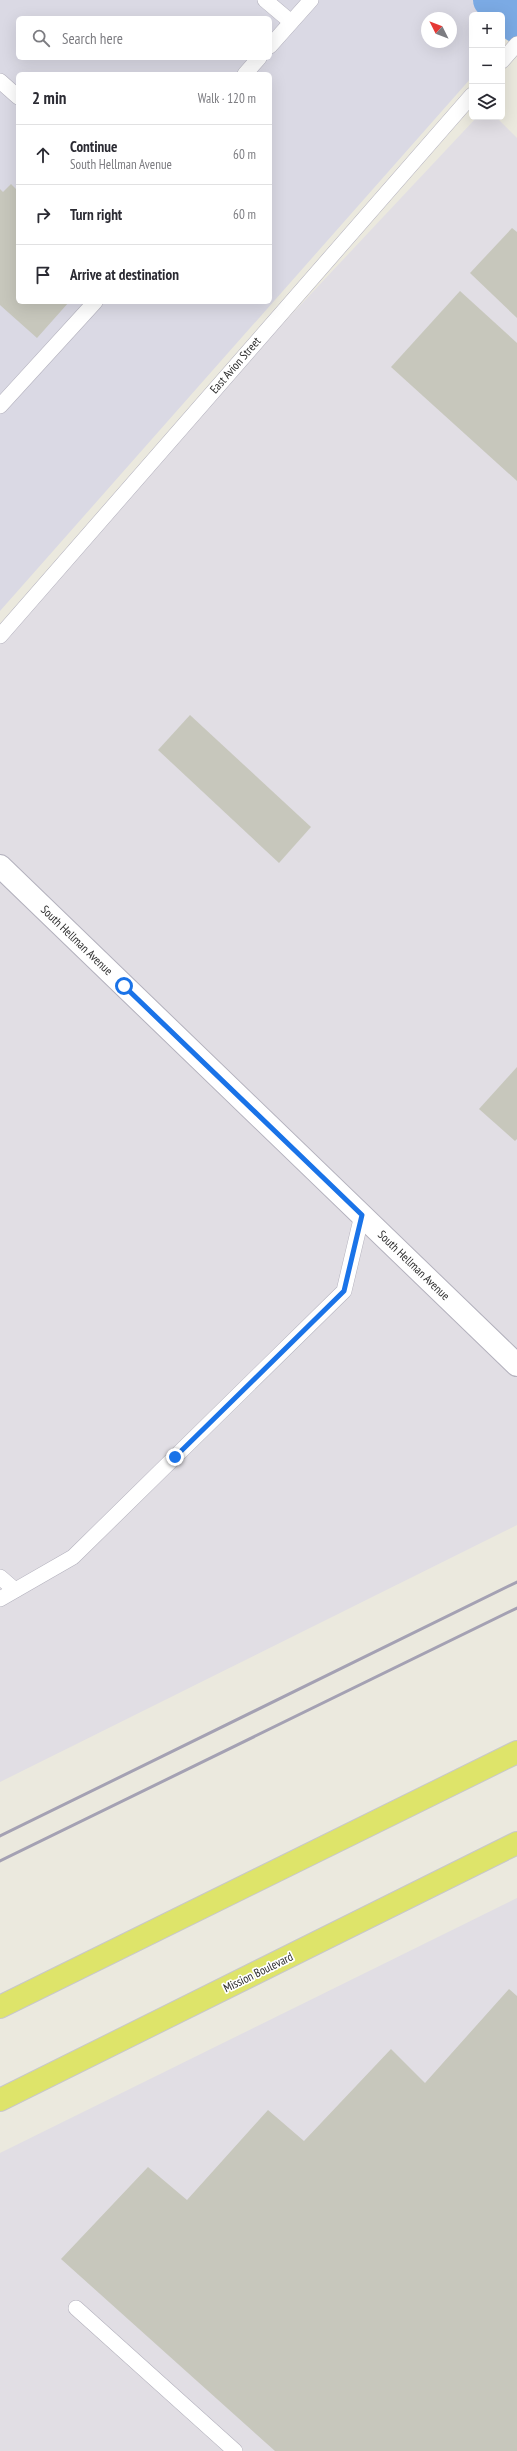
<!DOCTYPE html>
<html lang="en">
<head>
<meta charset="utf-8">
<style>
	body { margin:0; font-family:"PT Sans Narrow",sans-serif; background:#f7f7f7; color:#2b2b33 }
	.controls { position:absolute; right:12px; top:12px; display:grid; overflow:hidden; border-radius:6px; box-shadow:0 4px 16px #0002 }
	.controls button { width:36px; height:36px; display:grid; place-items:center; padding:0; border:0; border-bottom:1px solid #e1e1e2; background:#fff; color:#2b2b33; font:20px sans-serif }
	.compass { position:absolute; left:421px; top:12px; width:36px; height:36px; border-radius:50%; background:#fff; box-shadow:0 4px 16px #0002; rotate:312deg }
	.stop { position:absolute; width:12px; height:12px; margin:-9px; border:3px solid #1a73e8; border-radius:50%; background:#fff }
	.stop.end { background:#1a73e8; border-color:#fff; box-shadow:0 1px 4px #0008 }
	.list { margin:0; padding:0; list-style:none }
	h2 { display:flex; justify-content:space-between; align-items:center; height:52px; margin:0; padding:0 16px; font-size:17px }
	h2 small { font-size:13px; font-weight:400; color:#7c7c81 }
	.list li { display:grid; grid-template-columns:26px 1fr auto; gap:12px; align-items:center; box-sizing:border-box; height:60px; padding:0 16px; border-top:1px solid #e1e1e2 }
	.list b { display:block; font-size:15px; white-space:nowrap }
	.list p { margin:0; font-size:13px; white-space:nowrap; color:#7c7c81 }
	.list em { font-size:13px; font-style:normal; color:#7c7c81 }
	.icon { flex:none; width:22px; height:22px; fill:none; stroke:currentColor; stroke-width:2; stroke-linecap:round; stroke-linejoin:round }
	.map { position:relative; flex:none; width:517px; height:2451px; overflow:hidden }
	.search { position:absolute; background:#fff; box-shadow:0 4px 16px #0002; left:16px; top:16px; width:256px; height:44px; display:flex; align-items:center; gap:10px; box-sizing:border-box; padding:0 14px; border-radius:6px; color:#7c7c81; font-size:15px }
	.panel { position:absolute; background:#fff; box-shadow:0 4px 16px #0002; left:16px; top:72px; width:256px; height:232px; border-radius:6px }
	.map>svg:first-child { display:block }
	.industrial { fill:#e1dee4 }
	.airport { fill:#dad9e4; fill-rule:evenodd }
	.lines { fill:none; stroke-linecap:round; stroke-linejoin:round }
	.canal { stroke:#7baae4; stroke-width:36 }
	.building { fill:#c7c7bc }
	.lane-casing { stroke:#b3b1bd; stroke-width:16 }
	.street-casing { stroke:#b3b1bd; stroke-width:24 }
	.primary-casing { stroke:#c8c8c8; stroke-width:24 }
	.lane { stroke:#fff; stroke-width:15 }
	.street { stroke:#fff; stroke-width:22 }
	.primary { stroke:#dee46a; stroke-width:22 }
	.rail { stroke:#a4a1b3; stroke-width:3 }
	.route { stroke:#1a73e8; stroke-width:5 }
	.labels { text-anchor:middle; dominant-baseline:central; stroke-width:3.5; stroke-linejoin:round; paint-order:stroke }
	.street-label { font-size:12px; fill:#2b2b2b; stroke:#fff }
</style>
</head>
<body>
<div class="map">
<svg width="517" height="2451" viewBox="0 0 517 2451">
	<rect width="100%" height="100%" fill="#ebe9de"/>
	<!-- industrial -->
	<g class="industrial">
		<polygon points="477,117 496,117 517,138 517,1525 0,1782 0,625"/>
		<polygon points="517,1898 517,2451 0,2451 0,2153"/>
	</g>
	<!-- airport -->
	<path class="airport" d="M0 0H517V26L502 43V15H472V77L0 611ZM18 18H270V58H18ZM427 18H451V42H427ZM18 74H270V302H18Z"/>
	<g class="lines">
		<!-- canal -->
		<polyline class="canal" points="491,0 517,25"/>
	</g>
	<!-- building -->
	<g class="building">
		<polygon points="11,184 18,191 18,302 69,302 37,338 0,305 0,189 3,192"/>
		<polygon points="512,228 517,232 517,318 470,273"/>
		<polygon points="460,291 517,343 517,481 391,367"/>
		<polygon points="190,715 311,827 279,863 158,750"/>
		<polygon points="517,1067 517,1139 515,1141 479,1109"/>
		<polygon points="509,1989 517,1996 517,2451 275,2451 61,2259 148,2167 187,2200 268,2110 304,2141 391,2049 425,2083"/>
	</g>
	<g class="lines">
		<defs>
			<g id="lane">
				<polyline points="265,0 291,22"/>
				<polyline points="270,46 311,0"/>
				<polyline points="502,61 517,44"/>
				<polyline points="245,74 259,58"/>
				<polyline points="0,81 18,97"/>
				<polyline points="0,406 95,302"/>
				<polyline points="0,636 472,95"/>
				<polyline points="0,1577 15,1590"/>
				<polyline points="0,1599 73,1557 344,1291 362,1215"/>
				<polyline points="76,2308 235,2451"/>
			</g>
			<polyline id="street" points="0,866 517,1365"/>
			<g id="primary">
				<polyline points="0,2007 517,1752"/>
				<polyline points="0,2100 517,1843"/>
			</g>
		</defs>
		<!-- lane casing -->
		<use href="#lane" class="lane-casing"/>
		<!-- street casing -->
		<use href="#street" class="street-casing"/>
		<!-- primary casing -->
		<use href="#primary" class="primary-casing"/>
		<!-- lane -->
		<use href="#lane" class="lane"/>
		<!-- street -->
		<use href="#street" class="street"/>
		<!-- primary -->
		<use href="#primary" class="primary"/>
		<!-- rail -->
		<g class="rail">
			<polyline points="0,1836 517,1582"/>
			<polyline points="0,1861 517,1608"/>
		</g>
	</g>
	<g class="lines">
		<!-- route -->
		<polyline class="route" points="124,986 362,1215 344,1291 175,1457"/>
	</g>
	<g class="labels">
		<!-- street labels -->
		<g class="street-label">
			<text transform="translate(235 365) rotate(-49)">East Avion Street</text>
			<text transform="translate(77 940) rotate(44)">South Hellman Avenue</text>
			<text transform="translate(414 1265) rotate(44)">South Hellman Avenue</text>
			<text transform="translate(258 1972) rotate(-26)">Mission Boulevard</text>
		</g>
	</g>
</svg>
<div class="controls">
<button>+</button>
<button>−</button>
<button><svg class="icon" aria-label="layers" viewBox="0 0 24 24"><path d="M12 4l9 5-9 5-9-5zM3 14l9 5 9-5"/></svg></button>
</div>
<svg class="compass" viewBox="-18 -18 36 36"><path d="M0-13l5 13h-10z" fill="#e53935"/><path d="M0 13l5-13h-10z" fill="#7c7c81"/></svg>
<div class="stop" style="left:124px;top:986px"></div>
<div class="stop end" style="left:175px;top:1457px"></div>
<div class="search"><svg class="icon" aria-label="search" viewBox="0 0 24 24"><circle cx="10" cy="10" r="6"/><path d="M15 15l6 6"/></svg>Search here</div>
<section class="panel">
<h2>2 min<small>Walk · 120 m</small></h2>
<ul class="list">
<li><svg class="icon" aria-label="ahead" viewBox="0 0 24 24"><path d="M12 20V5M6 11l6-6 6 6"/></svg><div><b>Continue</b><p>South Hellman Avenue</p></div><em>60 m</em></li>
<li><svg class="icon" aria-label="right" viewBox="0 0 24 24"><path d="M7 20v-9h11M14 6l5 5-5 5"/></svg><div><b>Turn right</b></div><em>60 m</em></li>
<li><svg class="icon" aria-label="arrive" viewBox="0 0 24 24"><path d="M6 21V4h12l-3 4 3 4H6"/></svg><div><b>Arrive at destination</b></div></li>
</ul>
</section>
</div>
</body>
</html>
